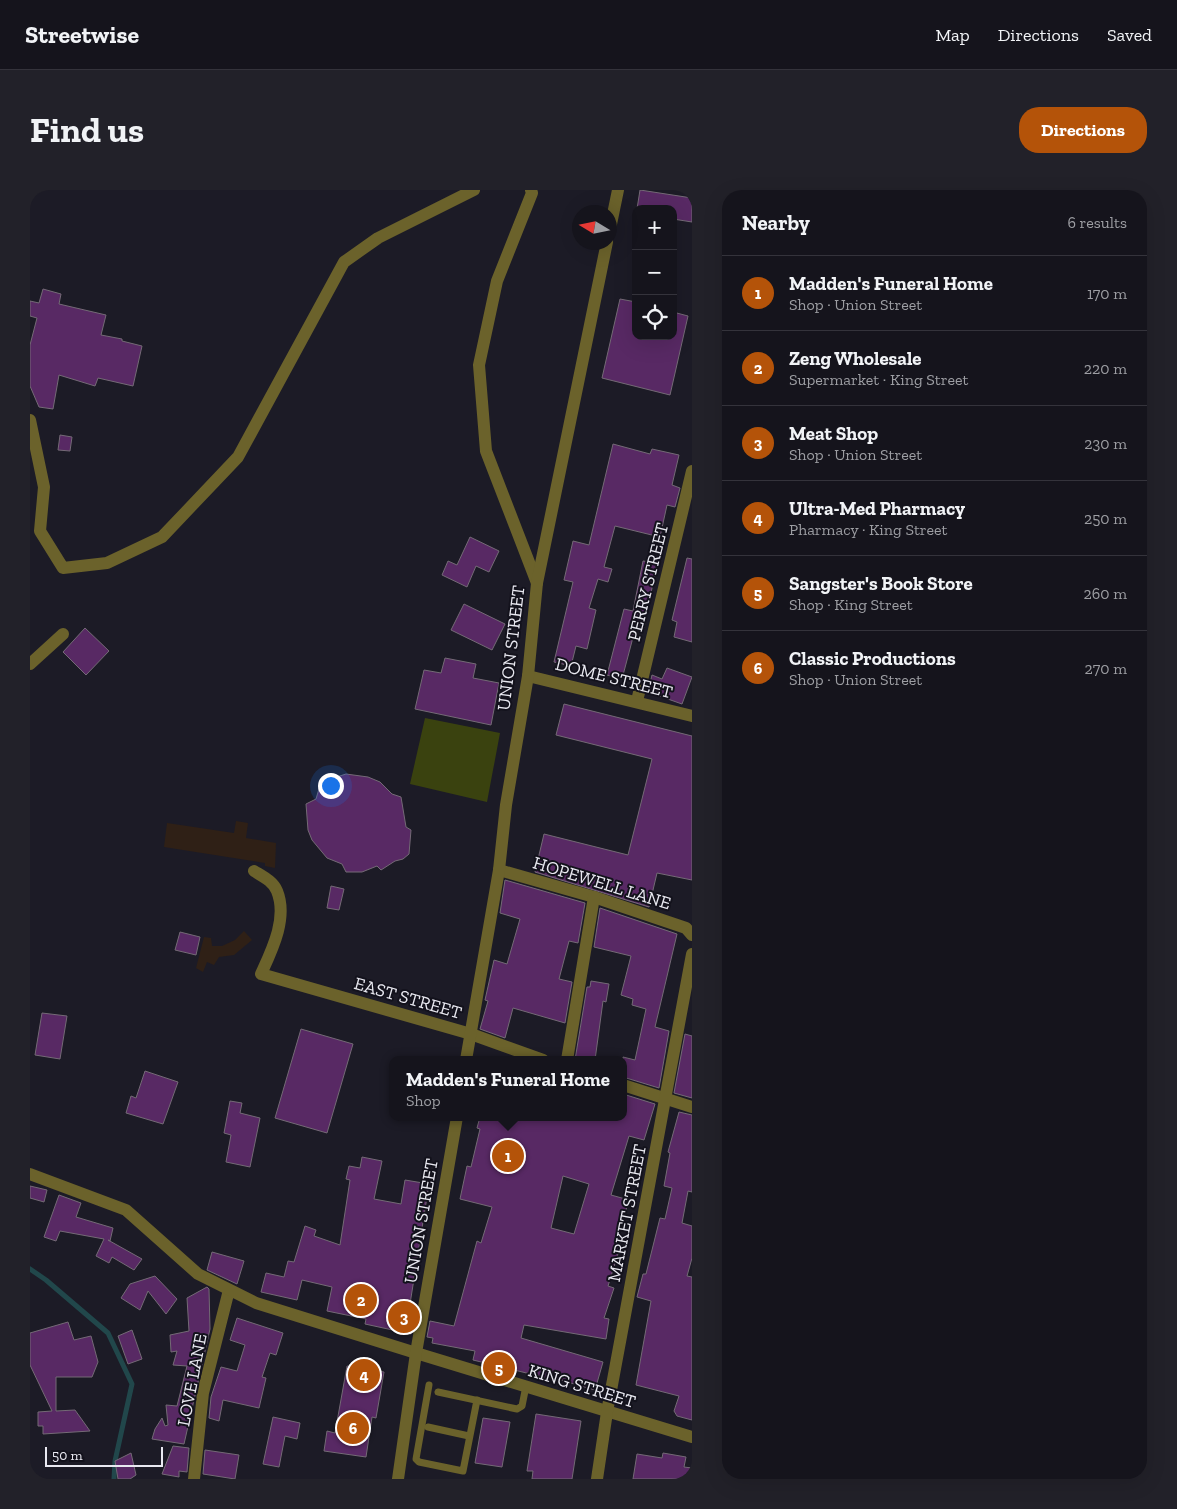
<!DOCTYPE html>
<html lang="en">
<head>
<meta charset="utf-8">
<style>
	body { margin:0; font-family:"Zilla Slab",serif; background:#222129; color:#f1f3f6 }
	.controls { position:absolute; right:15px; top:15px; display:grid; overflow:hidden; border-radius:10px; box-shadow:0 5px 20px #0002 }
	.controls button { width:45px; height:45px; display:grid; place-items:center; padding:0; border:0; border-bottom:1px solid #34333b; background:#15141c; color:#f1f3f6; font:25px sans-serif }
	.compass { position:absolute; left:542px; top:15px; width:45px; height:45px; border-radius:50%; background:#15141c; box-shadow:0 5px 20px #0002; rotate:280deg }
	.scale { position:absolute; left:15px; bottom:12px; width:118px; box-sizing:border-box; padding-left:5px; border:2px solid #e9e9f1; border-top:0; font-size:14px; line-height:18px; white-space:nowrap; color:#e9e9f1; -webkit-text-stroke:4px #13121c; paint-order:stroke }
	.you { position:absolute; left:300px; top:595px; width:18px; height:18px; margin:-12px; border:4px solid #fff; border-radius:50%; background:#1a73e8; box-shadow:0 0 0 8px #1a73e833 }
	.badge { display:grid; place-items:center; width:32px; height:32px; border-radius:50%; background:#b45309; color:#fff; font-size:16px; font-weight:700 }
	.pin { position:absolute; translate:-50% -50%; border:2px solid #fff; box-shadow:0 1px 5px #0006 }
	.popup { position:absolute; left:359px; top:866px; width:238px; height:65px; box-sizing:border-box; display:grid; place-content:center; border-radius:10px; background:#15141c; filter:drop-shadow(0 1px 4px #0005); font-size:16px; white-space:nowrap; color:#9d9ea3 }
	.popup b { font-size:19px; color:#f1f3f6 }
	.popup::after { content:''; position:absolute; left:50%; top:100%; margin-left:-10px; border:10px solid transparent; border-top-color:#15141c }
	.list { margin:0; padding:0; list-style:none }
	h2 { display:flex; justify-content:space-between; align-items:center; height:65px; margin:0; padding:0 20px; font-size:21px }
	h2 small { font-size:16px; font-weight:400; color:#9d9ea3 }
	.list li { display:grid; grid-template-columns:32px 1fr auto; gap:15px; align-items:center; box-sizing:border-box; height:75px; padding:0 20px; border-top:1px solid #34333b }
	.list b { display:block; font-size:19px; white-space:nowrap }
	.list p { margin:0; font-size:16px; white-space:nowrap; color:#9d9ea3 }
	.list em { font-size:16px; font-style:normal; color:#9d9ea3 }
	.icon { flex:none; width:28px; height:28px; fill:none; stroke:currentColor; stroke-width:2; stroke-linecap:round; stroke-linejoin:round }
	.map { position:relative; flex:none; width:662px; height:1289px; overflow:hidden; border-radius:20px }
	header { display:flex; align-items:center; gap:30px; box-sizing:border-box; height:70px; padding:0 25px; background:#15141c; border-bottom:1px solid #34333b }
	header strong { font-size:24px }
	nav { display:flex; gap:28px; margin-inline-start:auto; font-size:18px }
	.intro { display:flex; align-items:center; justify-content:space-between; box-sizing:border-box; height:120px; padding:0 30px }
	h1 { margin:0; font-size:35px }
	.button { padding:12px 22px; border-radius:20px; background:#b45309; color:#fff; font-size:18px; font-weight:700 }
	main { display:flex; gap:30px; padding:0 30px }
	aside { flex:1; background:#15141c; border-radius:20px; box-shadow:0 5px 20px #0002 }
	.map>svg:first-child { display:block }
	.education { fill:#2f2016 }
	.green { fill:#3a420f }
	.lines { fill:none; stroke-linecap:round; stroke-linejoin:round }
	.stream { stroke:#21474b; stroke-width:5 }
	.building { fill:#582964; stroke:#746a76; fill-rule:evenodd }
	.service { stroke:#6b622b; stroke-width:7 }
	.minor { stroke:#6b622b; stroke-width:12 }
	.tertiary { stroke:#6b622b; stroke-width:12 }
	.labels { text-anchor:middle; dominant-baseline:central; stroke-width:4; stroke-linejoin:round; paint-order:stroke }
	.street-label { font-size:18px; fill:#e9e9f1; stroke:#13121c }
</style>
</head>
<body>
<header>
<strong>Streetwise</strong>
<nav><a>Map</a><a>Directions</a><a>Saved</a></nav>
</header>
<div class="intro"><h1>Find us</h1><a class="button">Directions</a></div>
<main>
<div class="map">
<svg width="662" height="1289" viewBox="0 0 662 1289">
	<rect width="100%" height="100%" fill="#1c1b26"/>
	<!-- education -->
	<g class="education">
		<polygon points="206,631 218,633 216,648 246,653 245,678 235,676 235,673 134,657 137,633 204,643"/>
		<polygon points="214,741 222,750 204,765 189,767 184,775 177,772 173,782 166,778 174,747 181,748 182,756 192,756 205,750"/>
	</g>
	<!-- green -->
	<polygon class="green" points="395,528 470,543 457,612 380,594"/>
	<g class="lines">
		<!-- stream -->
		<polyline class="stream" points="0,1079 16,1090 78,1143 102,1194 85,1271 84,1289"/>
	</g>
	<!-- building -->
	<g class="building">
		<polygon points="610,0 662,8 662,32 643,29 643,19 607,19"/>
		<polygon points="13,99 31,104 29,114 76,125 71,145 92,149 92,151 112,156 103,196 68,188 65,196 29,185 23,219 9,217 0,196 0,155 7,128 0,126 0,111 9,113"/>
		<polygon points="590,109 606,112 606,146 643,146 643,122 658,126 640,205 572,188"/>
		<polygon points="30,245 42,247 40,261 28,260"/>
		<polygon points="583,254 620,264 622,259 649,265 642,295 650,298 645,317 637,315 630,347 585,336 574,377 582,379 578,392 568,389 559,418 566,420 557,459 546,456 541,476 524,472 543,392 534,390 543,351 559,355"/>
		<polygon points="440,347 469,361 459,382 446,376 437,397 412,385 418,371 427,375"/>
		<polygon points="657,368 662,369 662,452 644,447 647,432 642,430"/>
		<polygon points="613,371 627,373 614,438 606,436 592,489 577,485 594,419 603,421"/>
		<polygon points="434,414 475,434 462,460 421,440"/>
		<polygon points="55,438 79,461 56,485 33,462"/>
		<polygon points="415,468 446,474 443,488 469,493 461,535 385,519 394,480 411,483"/>
		<polygon points="637,478 662,487 652,514 618,502 622,485 632,489"/>
		<polygon points="534,514 662,546 662,690 627,683 619,717 505,682 514,644 598,665 622,569 526,545"/>
		<polygon points="316,584 338,587 350,592 362,604 371,607 376,637 381,640 379,664 373,669 365,671 351,680 347,676 332,682 316,682 312,674 297,668 282,650 278,640 276,614 286,609 291,592"/>
		<polygon points="475,690 555,713 548,753 539,751 529,789 542,792 535,833 483,818 475,848 450,839 458,811 455,810 464,770 477,774 490,729 470,723"/>
		<polygon points="301,696 314,699 309,720 297,718"/>
		<polygon points="570,718 647,744 625,837 639,841 629,898 593,887 593,867 605,870 616,819 602,815 603,809 591,805 601,766 564,757"/>
		<polygon points="150,742 170,747 166,765 145,760"/>
		<polygon points="561,791 579,794 576,812 573,811 565,870 545,870 557,797 560,797"/>
		<polygon points="12,823 37,826 30,869 5,865"/>
		<polygon points="271,839 323,854 297,943 245,928"/>
		<polygon points="655,844 662,846 662,908 644,903"/>
		<polygon points="115,881 148,892 133,934 96,923 101,906 106,908"/>
		<path d="M593 904 625 914 614 950 599 946 581 1005 599 1010 586 1052 591 1054 578 1096 584 1098 574 1128 579 1129 576 1149 494 1135 491 1148 573 1172 565 1200 517 1186V1188L443 1170 445 1161 402 1153 403 1148 397 1147 400 1131 424 1136 447 1051 451 1053 462 1017 430 1009 437 976 441 977 450 939 447 938 450 927H593ZM533 986 559 994 544 1044 521 1038Z"/>
		<polygon points="200,911 212,913 210,923 230,928 220,977 196,972 201,945 194,943"/>
		<polygon points="649,922 662,925 662,1002 658,1001 652,1033 662,1036 662,1068 657,1086 662,1087 662,1230 647,1226 644,1221 649,1206 606,1195 621,1111 607,1107 613,1084 616,1084 630,1028 635,1029 642,998 634,996 640,963 638,962"/>
		<polygon points="332,967 352,971 344,1009 371,1014 375,990 399,994 380,1114 386,1115 381,1144 335,1134 336,1129 297,1121 302,1097 272,1090 267,1110 231,1102 236,1083 254,1087 258,1071 264,1072 275,1036 286,1040 284,1046 310,1055 320,990 316,989 319,976 330,978"/>
		<polygon points="0,996 17,1000 14,1012 0,1008"/>
		<polygon points="29,1005 51,1013 46,1027 83,1038 80,1051 78,1050 112,1069 104,1080 82,1067 79,1073 66,1066 74,1049 30,1041 26,1051 14,1047"/>
		<polygon points="182,1062 214,1071 207,1094 177,1080"/>
		<polygon points="125,1086 147,1109 136,1124 118,1101 110,1120 91,1108 100,1094"/>
		<polygon points="177,1097 179,1099 180,1139 154,1254 122,1249 125,1239 132,1228 135,1236 138,1235 136,1215 147,1216 157,1176 143,1175 147,1161 141,1162 140,1145 159,1141 157,1108"/>
		<polygon points="207,1128 253,1143 246,1165 240,1163 232,1187 236,1188 229,1218 193,1210 189,1231 179,1228 181,1207 191,1177 207,1181 215,1155 200,1150"/>
		<polygon points="38,1132 44,1150 61,1146 68,1172 62,1187 26,1187 26,1221 45,1220 60,1241 13,1244 13,1236 8,1236 8,1222 22,1221 0,1175 0,1143"/>
		<polygon points="102,1140 112,1169 98,1174 88,1146"/>
		<polygon points="317,1176 354,1182 346,1228 342,1227 336,1267 294,1261 297,1241 305,1243"/>
		<polygon points="506,1224 551,1231 542,1289 502,1289 503,1281 497,1281"/>
		<polygon points="243,1227 270,1233 267,1249 255,1246 249,1277 233,1274"/>
		<polygon points="453,1228 480,1232 472,1277 445,1273"/>
		<polygon points="143,1256 159,1258 157,1282 149,1281 149,1287 132,1284"/>
		<polygon points="175,1260 209,1265 205,1289 173,1284"/>
		<polygon points="101,1263 106,1285 100,1289 88,1289 85,1271"/>
		<polygon points="633,1263 656,1267 654,1277 662,1278 662,1289 603,1289 607,1264 632,1268"/>
	</g>
	<g class="lines">
		<!-- service -->
		<g class="service">
			<polyline points="399,1195 386,1269 389,1272 433,1281 447,1210"/>
			<polyline points="408,1202 487,1219 492,1216 496,1196"/>
			<polyline points="398,1237 439,1246"/>
		</g>
		<!-- minor -->
		<g class="minor">
			<polyline points="501,0 502,3 467,91 449,175 456,261 507,393"/>
			<polyline points="0,230 14,297 10,341 33,378 77,373 132,347 208,267 314,72 348,48 444,0"/>
			<polyline points="0,474 33,444"/>
			<polyline points="607,511 662,281"/>
			<polyline points="469,680 564,707 656,738 662,745"/>
			<path d="M224 681C232 686 243 691 247 701 258 728 242 760 231 784L441 844 513 870"/>
			<polyline points="537,870 564,707"/>
			<polyline points="593,895 662,917"/>
			<polyline points="386,1163 662,1247"/>
			<polyline points="164,1289 173,1203 199,1100"/>
			<polyline points="567,1289 577,1222 662,764"/>
		</g>
		<!-- tertiary -->
		<g class="tertiary">
			<polyline points="580,39 588,0"/>
			<polyline points="498,486 662,526"/>
			<polyline points="436,870 469,680 476,615 498,486 507,393 577,52"/>
			<polyline points="0,984 96,1020 168,1084 226,1113 386,1163"/>
			<polyline points="368,1289 386,1163 427,927"/>
		</g>
	</g>
	<g class="labels">
		<!-- street labels -->
		<g class="street-label">
			<text transform="translate(618 392) rotate(-76)">PERRY STREET</text>
			<text transform="translate(481 458) rotate(-83)">UNION STREET</text>
			<text transform="translate(584 488) rotate(14)">DOME STREET</text>
			<text transform="translate(572 693) rotate(17)">HOPEWELL LANE</text>
			<text transform="translate(378 808) rotate(16)">EAST STREET</text>
			<text transform="translate(597 1023) rotate(-79)">MARKET STREET</text>
			<text transform="translate(391 1031) rotate(-80)">UNION STREET</text>
			<text transform="translate(162 1190) rotate(-79)">LOVE LANE</text>
			<text transform="translate(552 1196) rotate(17)">KING STREET</text>
		</g>
	</g>
</svg>
<div class="controls">
<button>+</button>
<button>−</button>
<button><svg class="icon" aria-label="locate" viewBox="0 0 24 24"><circle cx="12" cy="12" r="6"/><path d="M12 2v4M12 18v4M2 12h4M18 12h4"/></svg></button>
</div>
<svg class="compass" viewBox="-18 -18 36 36"><path d="M0-13l5 13h-10z" fill="#e53935"/><path d="M0 13l5-13h-10z" fill="#9d9ea3"/></svg>
<div class="scale">50 m</div>
<div class="you"></div>
<div class="pin badge" style="left:478px;top:966px">1</div>
<div class="popup"><b>Madden's Funeral Home</b>Shop</div>
<div class="pin badge" style="left:331px;top:1110px">2</div>
<div class="pin badge" style="left:374px;top:1127px">3</div>
<div class="pin badge" style="left:334px;top:1185px">4</div>
<div class="pin badge" style="left:469px;top:1178px">5</div>
<div class="pin badge" style="left:323px;top:1238px">6</div>
</div>
<aside>
<h2>Nearby<small>6 results</small></h2>
<ul class="list">
<li><span class="badge">1</span><div><b>Madden's Funeral Home</b><p>Shop · Union Street</p></div><em>170 m</em></li>
<li><span class="badge">2</span><div><b>Zeng Wholesale</b><p>Supermarket · King Street</p></div><em>220 m</em></li>
<li><span class="badge">3</span><div><b>Meat Shop</b><p>Shop · Union Street</p></div><em>230 m</em></li>
<li><span class="badge">4</span><div><b>Ultra-Med Pharmacy</b><p>Pharmacy · King Street</p></div><em>250 m</em></li>
<li><span class="badge">5</span><div><b>Sangster's Book Store</b><p>Shop · King Street</p></div><em>260 m</em></li>
<li><span class="badge">6</span><div><b>Classic Productions</b><p>Shop · Union Street</p></div><em>270 m</em></li>
</ul>
</aside>
</main>
</body>
</html>
